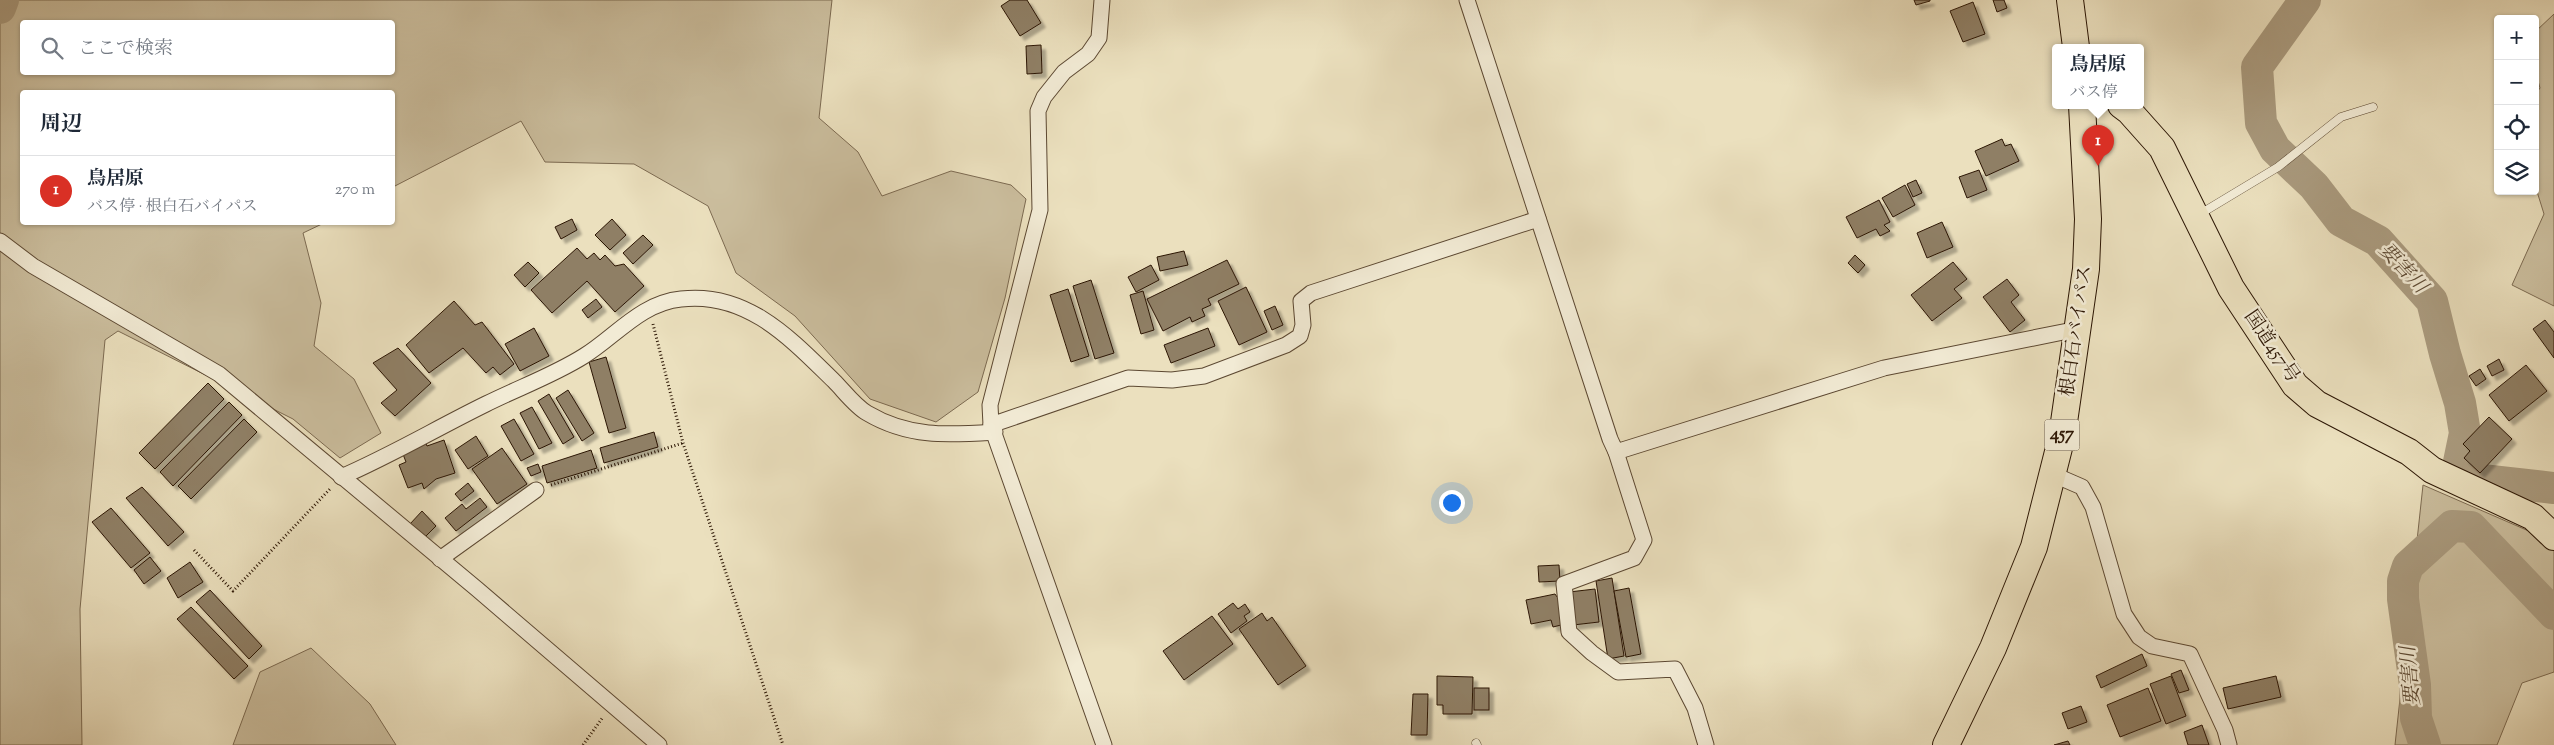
<!DOCTYPE html>
<html lang="ja">
<head>
<meta charset="utf-8">
<style>
	body { margin:0; font-family:"Sorts Mill Goudy","Noto Serif JP",serif; background:#f6f6f7; color:#1f2937 }
	.controls { position:absolute; right:15px; top:15px; display:grid; overflow:hidden; border-radius:5px; box-shadow:0 1px 4px #0004 }
	.controls button { width:45px; height:45px; display:grid; place-items:center; padding:0; border:0; border-bottom:1px solid #e0e1e3; background:#fff; color:#1f2937; font:25px sans-serif }
	.you { position:absolute; left:1451px; top:502px; width:18px; height:18px; margin:-12px; border:4px solid #fff; border-radius:50%; background:#1a73e8; box-shadow:0 0 0 8px #1a73e833 }
	.badge { display:grid; place-items:center; width:32px; height:32px; border-radius:50%; background:#d93025; color:#fff; font-size:16px; font-weight:700 }
	.pin { position:absolute; translate:-50% -41px; filter:drop-shadow(0 1px 2px #0008) }
	.pin::after { content:''; position:absolute; top:26px; width:18px; height:15px; background:inherit; clip-path:polygon(0 0,100% 0,50% 100%) }
	.popup { position:absolute; left:2052px; top:44px; width:92px; height:65px; box-sizing:border-box; display:grid; place-content:center; border-radius:5px; background:#fff; filter:drop-shadow(0 1px 4px #0005); font-size:16px; white-space:nowrap; color:#747a83 }
	.popup b { font-size:19px; color:#1f2937 }
	.popup::after { content:''; position:absolute; left:50%; top:100%; margin-left:-10px; border:10px solid transparent; border-top-color:#fff }
	.list { margin:0; padding:0; list-style:none }
	h2 { display:flex; justify-content:space-between; align-items:center; height:65px; margin:0; padding:0 20px; font-size:21px }
	h2 small { font-size:16px; font-weight:400; color:#747a83 }
	.list li { display:grid; grid-template-columns:32px 1fr auto; gap:15px; align-items:center; box-sizing:border-box; height:70px; padding:0 20px; border-top:1px solid #e0e1e3 }
	.list b { display:block; font-size:19px; white-space:nowrap }
	.list p { margin:0; font-size:16px; white-space:nowrap; color:#747a83 }
	.list em { font-size:16px; font-style:normal; color:#747a83 }
	.icon { flex:none; width:28px; height:28px; fill:none; stroke:currentColor; stroke-width:2; stroke-linecap:round; stroke-linejoin:round }
	.map { position:relative; flex:none; width:2554px; height:745px; overflow:hidden }
	.search { position:absolute; background:#fff; box-shadow:0 1px 4px #0004; left:20px; top:20px; width:375px; height:55px; display:flex; align-items:center; gap:12px; box-sizing:border-box; padding:0 18px; border-radius:5px; color:#747a83; font-size:19px }
	.panel { position:absolute; background:#fff; box-shadow:0 1px 4px #0004; left:20px; top:90px; width:375px; height:135px; border-radius:5px }
	.map>svg:first-child { display:block }
	.green { fill:#cbbe9e; stroke:#7c6a51; fill-rule:evenodd }
	.lines { fill:none; stroke-linecap:round; stroke-linejoin:round }
	.river { stroke:#aa9b7f; stroke-width:32 }
	.building { fill:#8f7f65; stroke:#2c1604; filter:url(#shadow) }
	.lane-casing { stroke:#5c4832; stroke-width:9 }
	.street-casing { stroke:#5c4832; stroke-width:17 }
	.highway-casing { stroke:#2c1604; stroke-width:28 }
	.path { stroke:#2c1604; stroke-width:3; stroke-dasharray:1 2.5; stroke-linecap:butt }
	.lane { stroke:#f2ebd5; stroke-width:8 }
	.street { stroke:#f2ebd5; stroke-width:15 }
	.highway { stroke:#ebe0be; stroke-width:26 }
	.labels { text-anchor:middle; dominant-baseline:central; stroke-width:5; stroke-linejoin:round; paint-order:stroke }
	.shield { fill:#f2ebd5; stroke:#675643; stroke-width:1 }
	.shield-label { font-size:18px; font-weight:bold; fill:#2c1604 }
	.street-label { font-size:19px; fill:#2c1604; stroke:#f2ebd5 }
	.water-label { font-size:20px; font-style:italic; fill:#5e4b35; stroke:#f2ebd5 }
</style>
</head>
<body>
<div class="map">
<svg width="2554" height="745" viewBox="0 0 2554 745">
	<defs>
		<filter id="shadow"><feDropShadow dx="4.5" dy="4.5" stdDeviation="1" flood-color="#0004"/></filter>
	</defs>
	<rect width="100%" height="100%" fill="#ebe0be"/>
	<filter id="stains"><feTurbulence type="fractalNoise" baseFrequency=".004" numOctaves="4"/><feColorMatrix values="0 0 0 0 .2 0 0 0 0 .09 0 0 0 0 .02 0 0 0 .5 -.17"/></filter>
	<radialGradient id="worn" r=".72"><stop offset=".6" stop-color="#630" stop-opacity="0"/><stop offset="1" stop-color="#630" stop-opacity=".3"/></radialGradient>
	<!-- green -->
	<g class="green">
		<path d="M0 0H832L819 118 858 152 882 196 951 171 1011 185 1026 199 1005 298 978 392 936 422 870 399 795 316 736 273 708 206 634 164 545 162 521 121 393 187 392 92H22V222L324 223 303 233 321 303 314 346 354 379 381 433 340 458 293 419 118 331 105 340 80 609 82 745H0ZM22 22H392V72H22Z"/>
		<polygon points="2554,14 2554,306 2512,285 2544,214 2535,185 2535,95 2540,88 2535,70 2535,32"/>
		<polygon points="2423,485 2554,542 2554,672 2522,683 2497,745 2395,745"/>
		<polygon points="311,648 370,704 396,745 233,745 260,672"/>
	</g>
	<g class="lines">
		<!-- river -->
		<g class="river">
			<polyline points="2305,0 2257,67 2261,123 2275,149 2314,186 2341,221 2378,241 2432,301 2445,354 2460,403 2465,433 2459,462 2464,473 2482,480 2554,488"/>
			<polyline points="0,8 3,0"/>
			<polyline points="2425,745 2416,718 2415,685 2403,599 2403,581 2408,566 2452,526 2471,527 2554,614"/>
		</g>
	</g>
	<!-- building -->
	<g class="building">
		<polygon points="1010,0 1027,0 1041,23 1020,36 1001,6"/>
		<polygon points="1914,0 1930,0 1930,1 1916,5"/>
		<polygon points="1993,0 2004,0 2007,8 1997,12"/>
		<polygon points="1973,2 1985,34 1963,42 1950,11"/>
		<polygon points="1041,45 1042,73 1027,74 1026,46"/>
		<polygon points="2002,139 2005,146 2011,144 2019,161 1986,176 1975,151"/>
		<polygon points="1979,170 1987,190 1967,198 1959,177"/>
		<polygon points="1916,180 1922,193 1913,197 1907,184"/>
		<polygon points="1905,185 1915,205 1893,217 1882,198"/>
		<polygon points="1879,200 1890,222 1884,225 1890,231 1880,236 1876,229 1857,238 1846,217"/>
		<polygon points="572,219 577,230 561,239 555,227"/>
		<polygon points="612,219 626,235 610,250 595,235"/>
		<polygon points="1942,222 1953,247 1927,258 1917,233"/>
		<polygon points="643,235 653,245 633,264 623,253"/>
		<polygon points="577,248 587,259 594,253 600,260 605,255 615,266 624,264 644,286 615,312 587,281 552,313 531,290"/>
		<polygon points="1184,251 1188,265 1160,271 1157,257"/>
		<polygon points="1855,255 1865,265 1858,273 1848,263"/>
		<polygon points="1227,260 1239,284 1208,299 1211,305 1202,309 1205,316 1192,322 1190,317 1163,331 1147,299"/>
		<polygon points="528,262 539,273 525,287 514,275"/>
		<polygon points="1953,262 1967,279 1954,289 1962,298 1932,321 1911,295"/>
		<polygon points="1151,265 1159,280 1136,292 1128,277"/>
		<polygon points="2007,279 2019,295 2011,302 2025,320 2010,332 1983,297"/>
		<polygon points="1091,280 1114,353 1095,359 1073,286"/>
		<polygon points="1246,287 1267,332 1239,345 1218,301"/>
		<polygon points="1068,289 1089,356 1071,362 1050,295"/>
		<polygon points="1143,291 1154,330 1141,334 1130,295"/>
		<polygon points="596,299 602,307 588,318 582,310"/>
		<polygon points="454,301 475,325 482,322 514,364 500,375 493,367 486,373 463,348 429,373 406,345"/>
		<polygon points="1275,306 1283,325 1272,330 1264,311"/>
		<polygon points="2545,320 2554,332 2554,358 2533,329"/>
		<polygon points="534,328 549,356 520,371 505,344"/>
		<polygon points="1208,328 1215,346 1171,363 1164,345"/>
		<polygon points="398,348 431,383 395,416 381,403 397,390 373,363"/>
		<polygon points="606,357 626,428 609,433 589,362"/>
		<polygon points="2499,359 2504,370 2492,376 2487,366"/>
		<polygon points="2526,365 2547,391 2509,421 2489,395"/>
		<polygon points="2480,369 2486,379 2476,386 2469,376"/>
		<polygon points="208,383 224,399 155,469 139,453"/>
		<polygon points="568,390 594,433 582,441 556,398"/>
		<polygon points="549,394 574,437 563,444 538,401"/>
		<polygon points="229,402 242,415 173,486 160,472"/>
		<polygon points="532,407 552,443 539,449 520,413"/>
		<polygon points="2489,417 2512,439 2480,473 2464,458 2470,451 2463,444"/>
		<polygon points="244,419 257,432 191,499 178,486"/>
		<polygon points="514,419 534,454 521,461 501,426"/>
		<polygon points="654,432 658,447 604,463 600,448"/>
		<polygon points="476,436 488,456 468,469 455,450"/>
		<polygon points="444,440 455,473 436,479 424,489 422,483 408,488 399,465 406,462 401,449 425,441 427,446"/>
		<polygon points="502,448 527,484 497,504 472,469"/>
		<polygon points="591,450 597,468 547,483 542,466"/>
		<polygon points="538,464 541,472 531,476 527,468"/>
		<polygon points="468,483 474,491 461,501 455,494"/>
		<polygon points="142,487 184,532 168,546 126,498"/>
		<polygon points="480,498 487,507 456,531 445,518 462,504 466,509"/>
		<polygon points="111,508 150,553 131,568 92,522"/>
		<polygon points="422,511 436,526 424,538 410,524"/>
		<polygon points="150,557 161,571 144,584 134,570"/>
		<polygon points="190,562 203,582 178,598 167,578"/>
		<polygon points="1559,565 1560,581 1539,582 1538,566"/>
		<polygon points="1612,578 1624,656 1608,659 1596,581"/>
		<polygon points="1629,588 1641,654 1626,657 1614,591"/>
		<polygon points="1595,589 1599,622 1573,625 1569,592"/>
		<polygon points="210,590 262,646 249,659 196,602"/>
		<polygon points="1555,594 1560,601 1565,624 1553,627 1551,620 1531,624 1526,600"/>
		<polygon points="1233,603 1238,609 1245,604 1250,612 1244,616 1247,621 1231,633 1218,614"/>
		<polygon points="191,607 248,666 234,679 177,619"/>
		<polygon points="1262,613 1267,621 1272,617 1306,666 1278,685 1239,629"/>
		<polygon points="1212,616 1233,644 1184,680 1163,651"/>
		<polygon points="2142,654 2147,666 2101,688 2096,676"/>
		<polygon points="2181,670 2189,690 2179,693 2171,674"/>
		<polygon points="1437,676 1473,677 1472,714 1443,714 1443,705 1437,705"/>
		<polygon points="2171,676 2186,716 2166,724 2150,684"/>
		<polygon points="2276,676 2281,697 2228,709 2223,688"/>
		<rect x="1474" y="688" width="15" height="22"/>
		<polygon points="2148,688 2161,721 2120,737 2107,705"/>
		<polygon points="1413,694 1428,694 1427,735 1411,735"/>
		<polygon points="2081,706 2087,722 2068,729 2062,713"/>
		<polygon points="2202,725 2209,745 2188,745 2184,732"/>
		<polygon points="2068,741 2070,745 2054,745"/>
	</g>
	<g class="lines">
		<defs>
			<g id="lane">
				<polyline points="2200,214 2278,167 2341,117 2373,107"/>
				<polyline points="1476,743 1477,745"/>
			</g>
			<g id="street">
				<polyline points="1102,0 1099,38 1088,54 1064,72 1044,97 1038,111 1040,210 990,405 991,425 1104,745"/>
				<polyline points="1467,0 1610,439 1616,452 1884,368 2078,329"/>
				<polyline points="0,241 33,266 219,374 477,589 659,745"/>
				<polyline points="991,425 1128,378 1172,380 1204,376 1286,345 1300,336 1303,325 1301,301 1311,293 1538,219"/>
				<polyline points="1616,452 1644,540 1634,558 1564,584 1569,632 1592,653 1618,672 1675,669 1695,708 1706,745"/>
				<polyline points="2052,474 2082,487 2093,507 2124,614 2139,637 2152,646 2190,654 2225,730 2229,745"/>
				<path d="M341 477C390 456 437 428 486 404 518 388 554 375 584 356 616 336 641 303 681 299 747 291 791 339 834 381 844 391 855 406 867 413 909 438 948 435 995 432"/>
				<polyline points="440,559 536,490"/>
			</g>
			<g id="highway">
				<polyline points="2070,0 2076,47"/>
				<polyline points="2121,105 2129,111 2162,148 2231,288 2295,385 2317,404 2409,452 2432,470 2533,517 2554,537"/>
				<polyline points="1946,745 1993,648 2034,547 2062,436 2086,269 2088,219 2082,105"/>
			</g>
		</defs>
		<!-- lane casing -->
		<use href="#lane" class="lane-casing"/>
		<!-- street casing -->
		<use href="#street" class="street-casing"/>
		<!-- highway casing -->
		<use href="#highway" class="highway-casing"/>
		<!-- path -->
		<g class="path">
			<polyline points="653,324 683,443 783,745"/>
			<polyline points="551,485 683,443"/>
			<polyline points="194,550 233,591 330,489"/>
			<polyline points="583,745 603,717"/>
		</g>
		<!-- lane -->
		<use href="#lane" class="lane"/>
		<!-- street -->
		<use href="#street" class="street"/>
		<!-- highway -->
		<use href="#highway" class="highway"/>
	</g>
	<g class="labels">
		<!-- shield labels -->
		<rect class="shield" x="2044.5" y="419.5" width="35" height="31" rx="4"/>
		<g class="shield-label">
			<text x="2062" y="435">457</text>
		</g>
		<!-- street labels -->
		<g class="street-label">
			<text transform="translate(2077 331) rotate(-82)">根白石バイパス</text>
			<text transform="translate(2271 347) rotate(56)">国道457号</text>
		</g>
		<!-- water labels -->
		<g class="water-label">
			<text transform="translate(2402 269) rotate(47)">要害川</text>
			<text transform="translate(2412 676) rotate(-95)">要害川</text>
		</g>
	</g>
	<rect width="100%" height="100%" filter="url(#stains)"/>
	<rect width="100%" height="100%" fill="url(#worn)"/>
</svg>
<div class="controls">
<button>+</button>
<button>−</button>
<button><svg class="icon" aria-label="locate" viewBox="0 0 24 24"><circle cx="12" cy="12" r="6"/><path d="M12 2v4M12 18v4M2 12h4M18 12h4"/></svg></button>
<button><svg class="icon" aria-label="layers" viewBox="0 0 24 24"><path d="M12 4l9 5-9 5-9-5zM3 14l9 5 9-5"/></svg></button>
</div>
<div class="you"></div>
<div class="pin badge" style="left:2098px;top:166px">1</div>
<div class="popup"><b>鳥居原</b>バス停</div>
<div class="search"><svg class="icon" aria-label="search" viewBox="0 0 24 24"><circle cx="10" cy="10" r="6"/><path d="M15 15l6 6"/></svg>ここで検索</div>
<section class="panel">
<h2>周辺<small></small></h2>
<ul class="list">
<li><span class="badge">1</span><div><b>鳥居原</b><p>バス停 · 根白石バイパス</p></div><em>270 m</em></li>
</ul>
</section>
</div>
</body>
</html>
